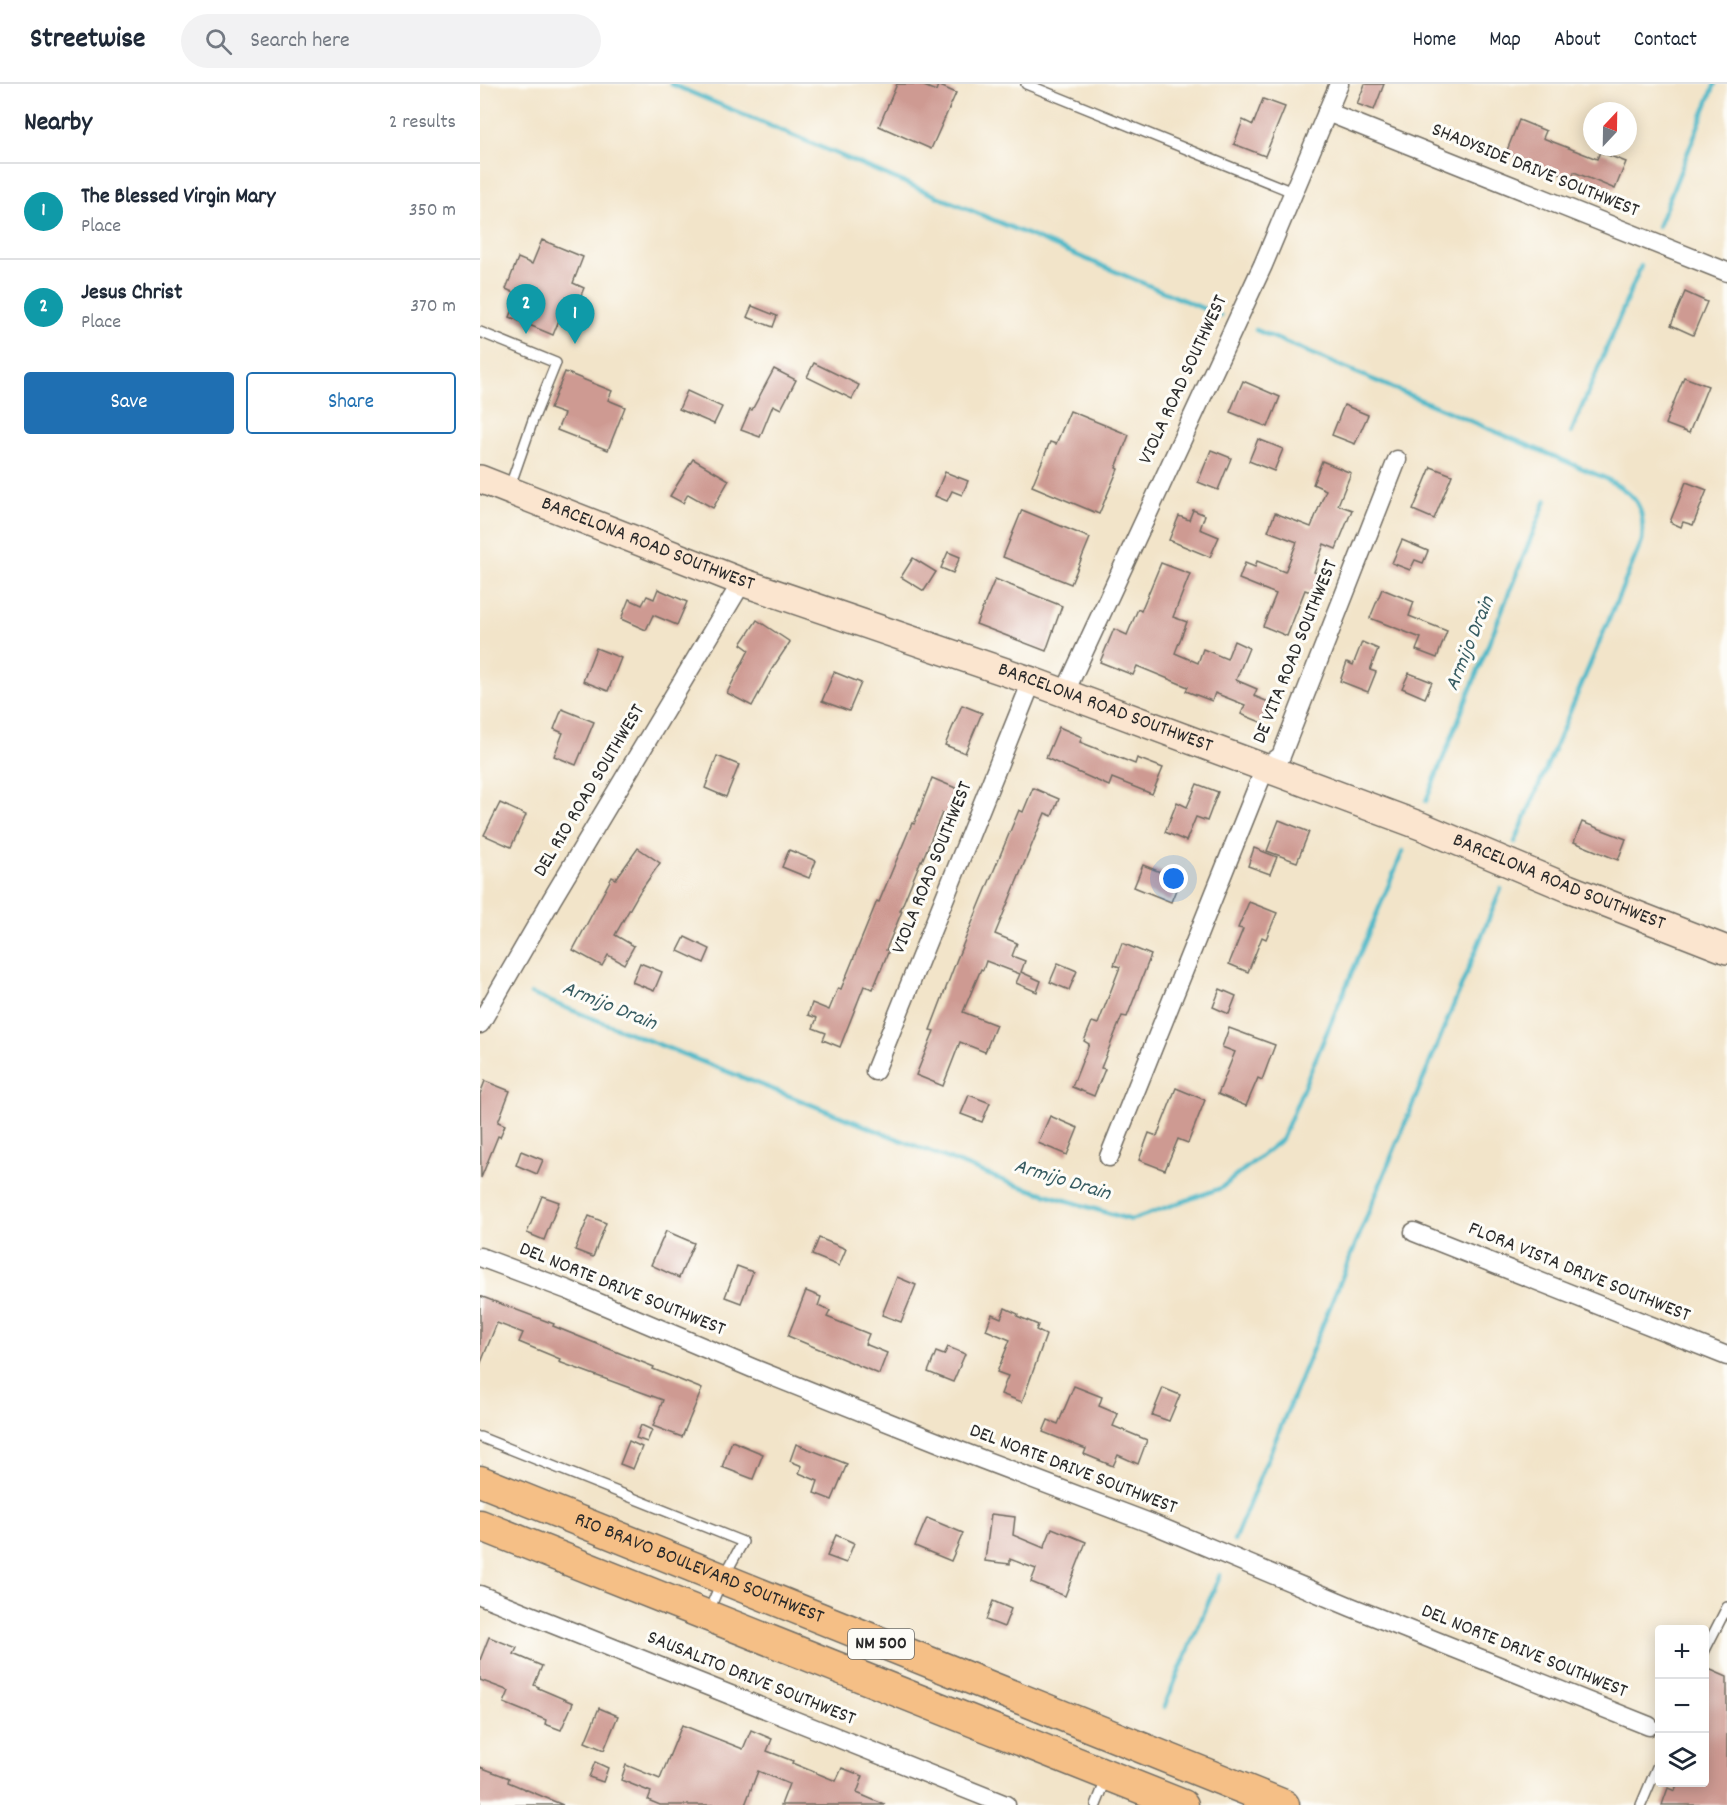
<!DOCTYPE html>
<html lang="en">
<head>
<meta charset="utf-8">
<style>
	body { margin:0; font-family:Dekko,sans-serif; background:#f2f2f3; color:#1f2937 }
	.controls { position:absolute; right:18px; bottom:18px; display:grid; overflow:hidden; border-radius:6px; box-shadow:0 3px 15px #0003 }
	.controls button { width:54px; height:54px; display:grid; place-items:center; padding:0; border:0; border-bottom:2px solid #e0e1e3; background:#fff; color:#1f2937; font:30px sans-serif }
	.compass { position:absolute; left:1103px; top:18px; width:54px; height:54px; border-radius:50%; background:#fff; box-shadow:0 3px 15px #0003; rotate:22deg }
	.you { position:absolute; left:694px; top:795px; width:21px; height:21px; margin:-15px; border:4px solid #fff; border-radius:50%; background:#1a73e8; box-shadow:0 0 0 9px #1a73e833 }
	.badge { display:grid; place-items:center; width:39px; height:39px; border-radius:50%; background:#1f6fb2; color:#fff; font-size:20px; font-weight:700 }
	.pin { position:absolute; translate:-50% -50px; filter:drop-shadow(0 2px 3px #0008) }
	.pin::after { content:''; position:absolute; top:32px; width:21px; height:18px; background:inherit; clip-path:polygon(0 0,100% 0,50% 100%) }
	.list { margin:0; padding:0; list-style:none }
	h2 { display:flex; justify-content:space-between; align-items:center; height:78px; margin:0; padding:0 24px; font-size:26px }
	h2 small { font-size:20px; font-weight:400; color:#747a83 }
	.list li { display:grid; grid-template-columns:39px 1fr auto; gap:18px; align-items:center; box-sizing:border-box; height:96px; padding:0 24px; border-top:2px solid #e0e1e3 }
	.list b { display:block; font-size:22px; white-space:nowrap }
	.list p { margin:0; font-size:20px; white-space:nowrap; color:#747a83 }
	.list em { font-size:20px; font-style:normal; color:#747a83 }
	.actions { display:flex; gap:12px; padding:18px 24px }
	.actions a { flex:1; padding:14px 0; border:2px solid #1f6fb2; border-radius:6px; text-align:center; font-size:21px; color:#1f6fb2 }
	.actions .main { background:#1f6fb2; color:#fff }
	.icon { flex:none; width:33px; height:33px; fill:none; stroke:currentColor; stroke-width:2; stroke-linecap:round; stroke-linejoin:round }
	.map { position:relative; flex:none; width:1247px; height:1721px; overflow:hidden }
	header { display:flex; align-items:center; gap:36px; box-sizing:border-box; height:84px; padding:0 30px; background:#fff; border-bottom:2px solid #e0e1e3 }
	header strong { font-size:28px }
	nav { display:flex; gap:33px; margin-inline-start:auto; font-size:21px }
	.search { width:420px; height:54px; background:#f2f2f3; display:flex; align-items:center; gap:15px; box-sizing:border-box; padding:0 21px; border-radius:33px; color:#747a83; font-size:22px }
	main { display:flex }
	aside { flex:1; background:#fff }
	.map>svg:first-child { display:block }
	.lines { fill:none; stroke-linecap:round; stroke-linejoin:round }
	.stream { stroke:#4cb8c8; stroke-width:4.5 }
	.building { fill:#ce9a92 }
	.lane-casing { stroke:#716c62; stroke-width:12 }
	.street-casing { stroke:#716c62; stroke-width:21 }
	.secondary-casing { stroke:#716c62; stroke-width:30 }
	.primary-casing { stroke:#716c62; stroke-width:33 }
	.lane { stroke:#fff; stroke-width:9 }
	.street { stroke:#fff; stroke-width:18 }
	.secondary { stroke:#fbe5cf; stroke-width:27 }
	.primary { stroke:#f5bf86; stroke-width:30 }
	.labels { text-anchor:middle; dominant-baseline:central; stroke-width:6; stroke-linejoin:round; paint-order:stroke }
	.shield { fill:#fdfcf7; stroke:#6a6a68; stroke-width:1.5 }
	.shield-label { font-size:18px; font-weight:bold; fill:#2b2b2b }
	.street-label { font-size:20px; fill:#2b2b2b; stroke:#fdfcf7 }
	.water-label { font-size:21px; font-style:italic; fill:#375c62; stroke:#fdfcf7 }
</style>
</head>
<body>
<header>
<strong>Streetwise</strong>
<div class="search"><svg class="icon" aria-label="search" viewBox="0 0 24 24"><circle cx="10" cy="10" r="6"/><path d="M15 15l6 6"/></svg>Search here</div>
<nav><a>Home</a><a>Map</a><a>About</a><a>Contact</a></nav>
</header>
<main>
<aside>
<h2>Nearby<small>2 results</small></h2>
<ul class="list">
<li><span class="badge" style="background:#0f9aa8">1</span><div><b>The Blessed Virgin Mary</b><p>Place</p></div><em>350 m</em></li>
<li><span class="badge" style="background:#0f9aa8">2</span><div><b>Jesus Christ</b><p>Place</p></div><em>370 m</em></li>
</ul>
<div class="actions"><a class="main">Save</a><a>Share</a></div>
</aside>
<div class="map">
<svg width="1247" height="1721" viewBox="0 0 1247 1721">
	<rect width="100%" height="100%" fill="#fdfcf7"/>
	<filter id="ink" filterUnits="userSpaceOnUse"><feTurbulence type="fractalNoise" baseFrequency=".0167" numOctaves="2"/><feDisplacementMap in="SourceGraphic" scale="12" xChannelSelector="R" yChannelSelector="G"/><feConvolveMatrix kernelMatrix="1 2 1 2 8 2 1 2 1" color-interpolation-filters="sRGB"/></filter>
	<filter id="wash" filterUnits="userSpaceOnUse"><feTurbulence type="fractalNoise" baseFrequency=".008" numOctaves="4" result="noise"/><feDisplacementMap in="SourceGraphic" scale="24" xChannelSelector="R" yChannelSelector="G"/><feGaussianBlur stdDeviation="1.35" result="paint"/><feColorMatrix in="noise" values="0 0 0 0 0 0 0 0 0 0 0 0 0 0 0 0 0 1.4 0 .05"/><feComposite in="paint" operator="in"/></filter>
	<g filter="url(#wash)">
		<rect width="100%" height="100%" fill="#f2e4c9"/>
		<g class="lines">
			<!-- stream -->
			<g class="stream">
				<polyline points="191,0 741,232"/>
				<polyline points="1178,143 1235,0"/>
				<path d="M776 246 1125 394C1155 411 1166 420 1162 457L1035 758"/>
				<polyline points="1091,349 1161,182"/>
				<polyline points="946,717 1066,416"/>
				<polyline points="51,910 532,1100 651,1136 741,1104 802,1055 923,767"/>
				<polyline points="754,1457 1021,805"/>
				<polyline points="684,1623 740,1491"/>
			</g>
		</g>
		<g id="blocks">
			<!-- building -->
			<g class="building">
				<polygon points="417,0 439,0 456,7 458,1 476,9 451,65 399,42"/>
				<polygon points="885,0 904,0 894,26 877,20"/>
				<polygon points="783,15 805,23 785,72 754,60 763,36 773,41"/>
				<polygon points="1039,36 1066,47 1063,54 1117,75 1120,68 1146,78 1135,105 1094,88 1092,94 1026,69"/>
				<polygon points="62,156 103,173 93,199 104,204 93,230 83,226 73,251 30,233 39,211 26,205 38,174 52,180"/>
				<polygon points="1205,208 1227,218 1213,251 1191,241"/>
				<polygon points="272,222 297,232 293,243 267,233"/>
				<polygon points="334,279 379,301 372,315 327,293"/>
				<polygon points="294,285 316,296 301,325 293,321 280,353 261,346 270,325 272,326"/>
				<polygon points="85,288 132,307 128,316 145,323 128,366 77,346 84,330 70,325"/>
				<polygon points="1204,293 1228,302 1209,349 1185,340"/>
				<polygon points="763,297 800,313 788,343 750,328"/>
				<polygon points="207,307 242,323 234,340 199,325"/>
				<polygon points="864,321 888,331 875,360 852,351"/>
				<polygon points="590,327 649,351 636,384 638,385 619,430 552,402 570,358 576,360"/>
				<polygon points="778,355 803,365 794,387 769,377"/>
				<polygon points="731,366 751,374 738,406 718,398"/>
				<polygon points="213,375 249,396 233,424 208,410 203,419 190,412"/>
				<polygon points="842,377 871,389 858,421 872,426 856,465 844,460 834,488 843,491 836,510 825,506 807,552 783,542 796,510 759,495 765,479 775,483 777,477 805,488 817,458 788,447 795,429 831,443 846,406 833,400"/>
				<polygon points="951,383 972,391 954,435 933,426"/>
				<polygon points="465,388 488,397 482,411 472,407 467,417 455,412"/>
				<polygon points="1206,398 1227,406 1213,441 1203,438 1201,443 1190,438"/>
				<polygon points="542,426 610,454 591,500 523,473"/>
				<polygon points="713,426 725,431 720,445 739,453 730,473 689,456 699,432 709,436"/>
				<polygon points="922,456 948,467 943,479 935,476 930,486 912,479"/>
				<polygon points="468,468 480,473 473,489 461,484"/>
				<polygon points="433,474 456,488 444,507 421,493"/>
				<polygon points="681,479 710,490 693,533 707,538 695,569 718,579 723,565 747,575 754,557 769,564 756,596 777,605 774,612 791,619 783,639 761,630 765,621 735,609 732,617 706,607 708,603 657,582 653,591 620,578 634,545 647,551 658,525 661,527"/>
				<polygon points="515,495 582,522 566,567 496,540"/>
				<polygon points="178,505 207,518 197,541 173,531 166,546 141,535 149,515 162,521 167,512 174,515"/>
				<polygon points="902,505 934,518 929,532 967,547 957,574 936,566 941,554 890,534"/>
				<polygon points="277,536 310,558 292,585 272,622 247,609 269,566 261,560"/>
				<polygon points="882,558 898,565 890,586 896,588 888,608 860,597 867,578 873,581"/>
				<polygon points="116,564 141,574 128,607 103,597"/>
				<polygon points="354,588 381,599 369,627 342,617"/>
				<polygon points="929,589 952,598 945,614 922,604"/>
				<polygon points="482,621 502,629 485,669 465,661"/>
				<polygon points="82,625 114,638 96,681 74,672 83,649 74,645"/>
				<polygon points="579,643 602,653 600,658 655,680 657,674 683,684 672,710 632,694 629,702 566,674"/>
				<polygon points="237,672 259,681 246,713 225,704"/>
				<polygon points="452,694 478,705 467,731 462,729 442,777 441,776 420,827 422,827 406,866 409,866 393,905 384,902 360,963 343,956 346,949 333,944 337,934 328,931 332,919 349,926 358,904 361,905 397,817 399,818 432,739 434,740"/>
				<polygon points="717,700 738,708 727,737 716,733 706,757 685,748 697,718 707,723"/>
				<polygon points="553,704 579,715 572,732 565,729 515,850 537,859 532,872 545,877 541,888 561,897 557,908 536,899 540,890 506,877 503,886 501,885 483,928 516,941 505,968 480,958 463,1002 436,991 454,947 450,946 477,875 539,726 543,728"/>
				<polygon points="20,719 46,731 31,763 4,751"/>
				<polygon points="799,736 829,748 817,778 787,767"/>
				<polygon points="1102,738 1146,755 1138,776 1094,758"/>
				<polygon points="158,764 180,779 159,809 135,851 154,862 144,880 128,871 122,882 93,866 132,793 136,795"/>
				<polygon points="774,764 797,773 790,790 768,782"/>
				<polygon points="309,766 336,777 329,794 302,783"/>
				<polygon points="663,781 700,796 691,818 654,803"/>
				<polygon points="769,818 797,829 786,855 782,853 768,888 749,880 763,845 758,844"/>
				<polygon points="205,853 230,865 224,879 198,867"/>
				<polygon points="642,859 671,871 647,933 642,932 621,984 625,985 614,1012 592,1003 609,960 604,957 612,938 618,940 640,883 634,881"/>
				<polygon points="160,879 182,888 174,907 152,898"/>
				<polygon points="578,879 597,887 589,906 570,898"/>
				<polygon points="740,905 756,912 749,930 733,923"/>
				<polygon points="749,944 795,961 782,996 778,994 766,1022 738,1010 755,968 742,963"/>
				<polygon points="5,997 30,1007 18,1038 25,1041 20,1053 18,1052 1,1094 0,1010"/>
				<polygon points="696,1004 725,1016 708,1059 698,1055 685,1086 659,1076 669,1049 677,1052"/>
				<polygon points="489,1011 510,1019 502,1038 481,1030"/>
				<polygon points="570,1032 598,1044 587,1071 558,1059"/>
				<polygon points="41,1067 63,1076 57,1090 36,1081"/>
				<polygon points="62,1112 79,1118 64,1156 47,1149"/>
				<polygon points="109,1132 126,1139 113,1173 95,1166"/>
				<polygon points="186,1147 214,1159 199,1194 171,1181"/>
				<polygon points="339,1154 366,1165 359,1182 332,1171"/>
				<polygon points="257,1182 273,1188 261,1219 245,1213"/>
				<polygon points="417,1193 436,1201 421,1238 402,1231"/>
				<polygon points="326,1207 341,1213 338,1222 350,1227 347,1233 389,1250 385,1260 407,1269 399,1290 308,1252"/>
				<polygon points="0,1212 74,1240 73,1242 174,1283 173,1285 222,1305 202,1353 173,1342 183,1316 79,1278 80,1275 39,1258 43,1249 17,1239 0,1281"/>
				<polygon points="525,1224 538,1230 537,1232 558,1241 556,1246 566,1251 542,1318 521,1310 528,1292 517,1288 530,1256 506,1246 512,1230 521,1234"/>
				<polygon points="468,1263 485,1270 473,1298 448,1288 456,1268 464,1271"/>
				<polygon points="594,1302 622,1313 619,1322 638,1330 633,1342 667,1356 658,1380 638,1371 633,1382 604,1370 606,1365 563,1348 568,1336 578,1340"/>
				<polygon points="683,1304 700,1311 689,1337 672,1331"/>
				<polygon points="161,1341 172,1346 167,1358 156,1354"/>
				<polygon points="149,1357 162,1363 153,1385 140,1380"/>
				<polygon points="252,1357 283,1370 273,1395 242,1383"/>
				<polygon points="316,1360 367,1380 352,1416 334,1409 338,1397 319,1389 322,1382 310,1377"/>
				<polygon points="511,1430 535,1433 533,1451 564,1464 572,1444 606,1458 585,1512 551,1498 556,1485 530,1475 530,1480 505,1477"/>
				<polygon points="447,1434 483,1449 471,1477 435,1462"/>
				<polygon points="356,1451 374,1459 366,1479 347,1472"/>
				<polygon points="513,1517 531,1525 524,1543 506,1536"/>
				<polygon points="9,1553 37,1564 34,1570 62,1582 54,1601 59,1603 58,1604 93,1619 81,1646 65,1640 66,1636 24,1619 29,1607 0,1596 0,1576"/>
				<polygon points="1224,1583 1247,1593 1247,1721 1182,1721 1188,1704 1195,1707 1198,1698 1224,1698"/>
				<polygon points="119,1624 138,1632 124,1666 105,1658"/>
				<polygon points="202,1641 263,1665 271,1646 292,1655 287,1667 313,1677 312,1679 356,1697 362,1684 383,1692 377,1709 405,1721 301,1721 309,1700 278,1687 265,1721 180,1721 168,1716 171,1708 141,1696 146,1681 180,1695"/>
				<polygon points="115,1678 128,1684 123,1698 109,1693"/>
				<polygon points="0,1683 29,1694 28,1698 83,1721 0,1721"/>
			</g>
		</g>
	</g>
	<g filter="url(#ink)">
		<use href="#blocks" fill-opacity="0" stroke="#716c62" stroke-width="1.5"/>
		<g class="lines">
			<defs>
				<g id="lane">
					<polyline points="546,0 815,109"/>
					<polyline points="0,248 76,279 53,336 29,405"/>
					<polyline points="0,1353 263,1458 242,1496 228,1529"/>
					<polyline points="1224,1568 1247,1523"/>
					<polyline points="616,1721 626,1696"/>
					<polyline points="1161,1721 1180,1676"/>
				</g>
				<g id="street">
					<polyline points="847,28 1247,188"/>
					<polyline points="585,608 783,181 859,0"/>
					<polyline points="0,940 72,815 262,498"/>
					<polyline points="395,987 552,597"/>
					<polyline points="629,1073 785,684 801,672 917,376"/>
					<polyline points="934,1148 1247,1272"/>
					<polyline points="0,1173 88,1206 272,1284 480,1367 675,1441 871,1523 1169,1642"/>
					<polyline points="0,1511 526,1721"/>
				</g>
				<g id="secondary">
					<path id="s1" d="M0 395 262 498 552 597 941 742 1088 804 1247 866"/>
				</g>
				<g id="primary">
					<path id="s2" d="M0 1397 804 1721"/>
					<polyline points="0,1441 703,1721"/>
				</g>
			</defs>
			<!-- lane casing -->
			<use href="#lane" class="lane-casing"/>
			<!-- street casing -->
			<use href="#street" class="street-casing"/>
			<!-- secondary casing -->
			<use href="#secondary" class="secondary-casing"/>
			<!-- primary casing -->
			<use href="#primary" class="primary-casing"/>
			<!-- lane -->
			<use href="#lane" class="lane"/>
			<!-- street -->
			<use href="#street" class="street"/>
			<!-- secondary -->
			<use href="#secondary" class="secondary"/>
			<!-- primary -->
			<use href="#primary" class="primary"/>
		</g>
	</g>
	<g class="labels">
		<!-- shield labels -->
		<rect class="shield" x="368" y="1545" width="66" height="30" rx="4.5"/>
		<g class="shield-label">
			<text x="401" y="1560">NM 500</text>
		</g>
		<!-- street labels -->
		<g class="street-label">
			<text transform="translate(1055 87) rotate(22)">SHADYSIDE DRIVE SOUTHWEST</text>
			<text transform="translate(704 296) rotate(-65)">VIOLA ROAD SOUTHWEST</text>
			<text stroke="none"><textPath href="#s1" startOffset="180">BARCELONA ROAD SOUTHWEST</textPath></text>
			<text transform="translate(816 568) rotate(-68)">DE VITA ROAD SOUTHWEST</text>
			<text stroke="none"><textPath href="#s1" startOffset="666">BARCELONA ROAD SOUTHWEST</textPath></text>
			<text transform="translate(110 707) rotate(-59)">DEL RIO ROAD SOUTHWEST</text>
			<text transform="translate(453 784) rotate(-68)">VIOLA ROAD SOUTHWEST</text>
			<text stroke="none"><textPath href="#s1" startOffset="1152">BARCELONA ROAD SOUTHWEST</textPath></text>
			<text transform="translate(1099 1189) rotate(22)">FLORA VISTA DRIVE SOUTHWEST</text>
			<text transform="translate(142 1206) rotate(22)">DEL NORTE DRIVE SOUTHWEST</text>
			<text transform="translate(593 1386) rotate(21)">DEL NORTE DRIVE SOUTHWEST</text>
			<text stroke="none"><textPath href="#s2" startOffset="236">RIO BRAVO BOULEVARD SOUTHWEST</textPath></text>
			<text transform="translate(1044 1568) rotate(22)">DEL NORTE DRIVE SOUTHWEST</text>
			<text transform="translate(271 1595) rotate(22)">SAUSALITO DRIVE SOUTHWEST</text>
		</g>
		<!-- water labels -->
		<g class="water-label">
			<text transform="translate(991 560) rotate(-68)">Armijo Drain</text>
			<text transform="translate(129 923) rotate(22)">Armijo Drain</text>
			<text transform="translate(582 1097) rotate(17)">Armijo Drain</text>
		</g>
	</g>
</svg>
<div class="controls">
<button>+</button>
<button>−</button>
<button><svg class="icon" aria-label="layers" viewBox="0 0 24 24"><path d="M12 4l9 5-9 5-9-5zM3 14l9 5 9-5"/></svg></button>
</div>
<svg class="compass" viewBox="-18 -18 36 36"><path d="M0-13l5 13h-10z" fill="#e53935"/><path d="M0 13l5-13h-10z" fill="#747a83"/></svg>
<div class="you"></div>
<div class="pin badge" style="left:95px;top:260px;background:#0f9aa8">1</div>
<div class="pin badge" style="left:46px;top:250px;background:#0f9aa8">2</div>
</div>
</main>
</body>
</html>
